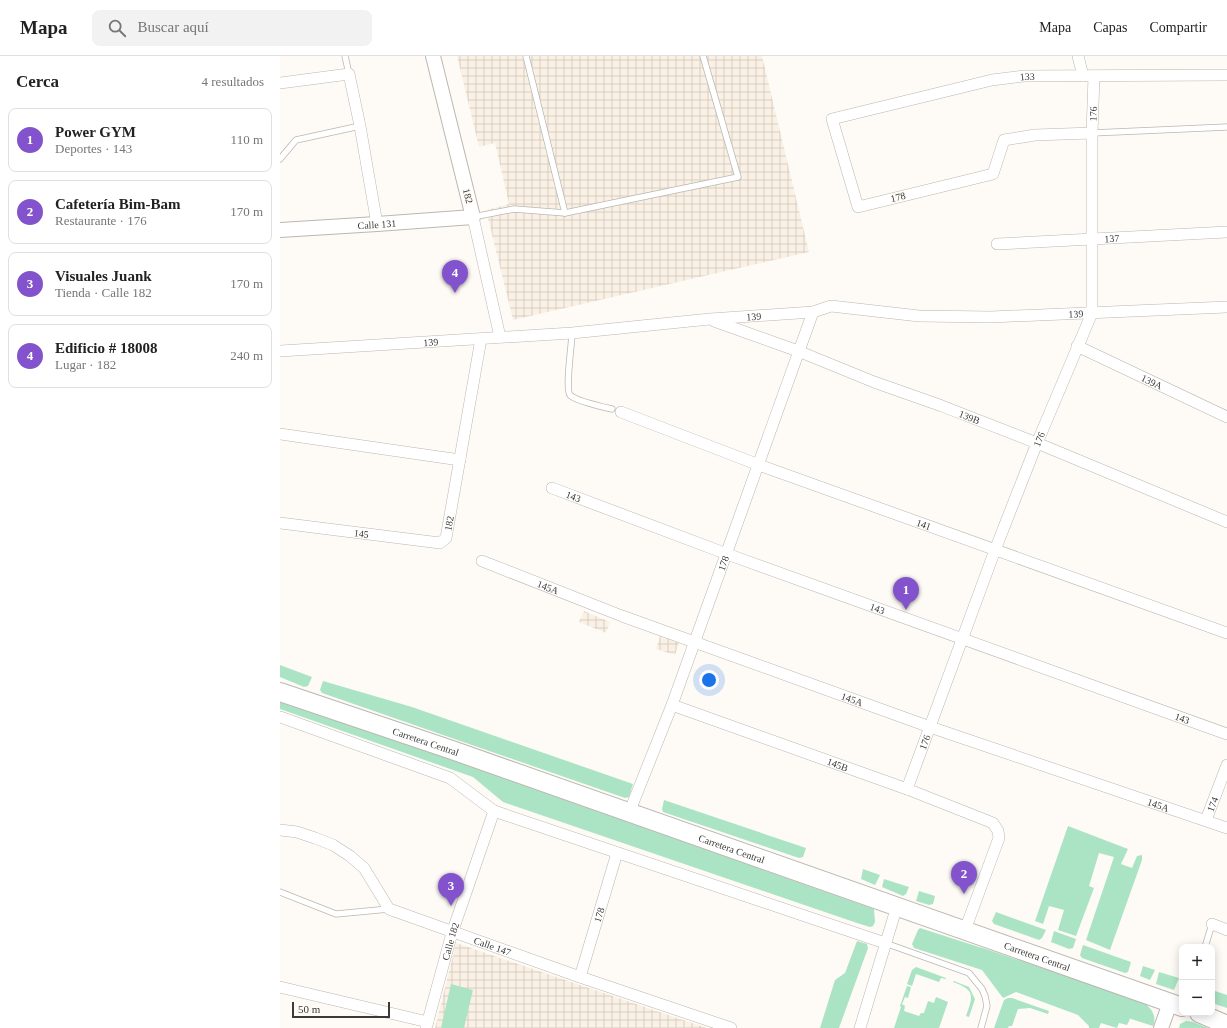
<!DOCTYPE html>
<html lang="es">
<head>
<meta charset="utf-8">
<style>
	body { margin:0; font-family:"Times New Roman",serif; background:#f2f2f2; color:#222 }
	.controls { position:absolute; right:12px; bottom:12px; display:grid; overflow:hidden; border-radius:8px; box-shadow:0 2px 10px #0003 }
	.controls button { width:36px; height:36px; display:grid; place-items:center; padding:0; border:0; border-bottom:1px solid #e0e0e0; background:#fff; color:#222; font:20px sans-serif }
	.scale { position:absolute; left:12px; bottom:10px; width:98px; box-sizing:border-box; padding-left:4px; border:2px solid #3b3a37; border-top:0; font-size:11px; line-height:14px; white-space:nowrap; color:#3b3a37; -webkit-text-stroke:3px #fefbf6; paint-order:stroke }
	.you { position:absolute; left:429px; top:624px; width:14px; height:14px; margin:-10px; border:3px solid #fff; border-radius:50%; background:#1a73e8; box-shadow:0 0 0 6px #1a73e833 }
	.badge { display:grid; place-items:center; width:26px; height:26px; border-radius:50%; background:#8253cc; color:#fff; font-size:13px; font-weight:700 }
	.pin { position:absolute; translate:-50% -33px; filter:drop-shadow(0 1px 2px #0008) }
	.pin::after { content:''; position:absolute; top:21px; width:14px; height:12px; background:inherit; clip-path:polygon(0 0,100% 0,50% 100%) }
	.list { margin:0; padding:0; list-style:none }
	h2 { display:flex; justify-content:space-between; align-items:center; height:52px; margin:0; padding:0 16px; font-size:17px }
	h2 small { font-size:13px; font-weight:400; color:#767676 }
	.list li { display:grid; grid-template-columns:26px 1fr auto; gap:12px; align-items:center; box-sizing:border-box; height:64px; margin:0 8px 8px; padding:0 8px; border:1px solid #e0e0e0; border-radius:8px }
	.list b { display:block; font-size:15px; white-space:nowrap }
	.list p { margin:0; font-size:13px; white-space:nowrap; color:#767676 }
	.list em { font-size:13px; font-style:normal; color:#767676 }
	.icon { flex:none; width:22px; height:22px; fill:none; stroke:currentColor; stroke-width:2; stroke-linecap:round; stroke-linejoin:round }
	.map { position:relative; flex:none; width:947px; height:972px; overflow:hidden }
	header { display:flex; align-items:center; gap:24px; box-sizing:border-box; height:56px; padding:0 20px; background:#fff; border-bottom:1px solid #e0e0e0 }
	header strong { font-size:19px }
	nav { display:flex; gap:22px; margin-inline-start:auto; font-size:14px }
	.search { width:280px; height:36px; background:#f2f2f2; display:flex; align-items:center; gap:10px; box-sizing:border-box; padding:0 14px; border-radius:8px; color:#767676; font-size:15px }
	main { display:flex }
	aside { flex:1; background:#fff }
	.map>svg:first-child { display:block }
	.industrial { fill:url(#industrial-grid) }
	.grass { fill:#abe4c4 }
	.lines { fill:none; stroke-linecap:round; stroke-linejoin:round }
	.service-casing { stroke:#bbb7b1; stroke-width:7 }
	.minor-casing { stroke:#bbb7b1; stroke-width:12 }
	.tertiary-casing { stroke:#bbb7b1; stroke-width:16 }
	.primary-casing { stroke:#bbb7b1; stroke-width:20 }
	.service { stroke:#fff; stroke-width:5.5 }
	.minor { stroke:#fff; stroke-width:11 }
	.tertiary { stroke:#fff; stroke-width:14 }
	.primary { stroke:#fff; stroke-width:18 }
	.labels { text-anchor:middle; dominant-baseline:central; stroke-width:3; stroke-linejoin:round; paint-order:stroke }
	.street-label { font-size:10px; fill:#3b3a37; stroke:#fefbf6 }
</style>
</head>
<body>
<header>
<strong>Mapa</strong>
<div class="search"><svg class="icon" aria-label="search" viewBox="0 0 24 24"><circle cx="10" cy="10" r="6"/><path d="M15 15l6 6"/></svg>Buscar aquí</div>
<nav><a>Mapa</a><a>Capas</a><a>Compartir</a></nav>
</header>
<main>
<aside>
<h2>Cerca<small>4 resultados</small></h2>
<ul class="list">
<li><span class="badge">1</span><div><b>Power GYM</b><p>Deportes · 143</p></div><em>110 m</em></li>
<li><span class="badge">2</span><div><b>Cafetería Bim-Bam</b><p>Restaurante · 176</p></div><em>170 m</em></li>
<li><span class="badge">3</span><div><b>Visuales Juank</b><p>Tienda · Calle 182</p></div><em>170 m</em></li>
<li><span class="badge">4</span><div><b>Edificio # 18008</b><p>Lugar · 182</p></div><em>240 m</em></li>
</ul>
</aside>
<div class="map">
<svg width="947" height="972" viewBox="0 0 947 972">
	<defs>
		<pattern id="industrial-grid" width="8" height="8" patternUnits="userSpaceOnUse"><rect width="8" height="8" fill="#faf1e4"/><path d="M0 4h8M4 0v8" fill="none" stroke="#d7cfc4"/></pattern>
	</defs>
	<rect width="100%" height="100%" fill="#fefbf6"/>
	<!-- industrial -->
	<g class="industrial">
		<polygon points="177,0 482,0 529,196 233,264 206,154 229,148 215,87 199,91"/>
		<polygon points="304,555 330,566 326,577 299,566"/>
		<polygon points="380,580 399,587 395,599 376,593"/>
		<polygon points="176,887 427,972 155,972"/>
	</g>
	<!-- grass -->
	<g class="grass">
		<polygon points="0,609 32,621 28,630 24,631 0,621"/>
		<polygon points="43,625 132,651 353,728 349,741 345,742 42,637 40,634"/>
		<polygon points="0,643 594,853 595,866 593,870 590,871 577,867 223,746 193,721 0,653"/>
		<polygon points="384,744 526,792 523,801 519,802 383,756 382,753"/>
		<polygon points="788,770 848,793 841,808 852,812 857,800 862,799 862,804 830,894 806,884 834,801 819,797 809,830 814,832 796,880 778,874 784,854 769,850 763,868 755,865"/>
		<polygon points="583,813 600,819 595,829 581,823"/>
		<polygon points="604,823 629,831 626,838 623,840 602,831"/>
		<polygon points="639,835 655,840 653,848 649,849 636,845"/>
		<polygon points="716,856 766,874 762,882 759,884 714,868 712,865"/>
		<path d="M640 872 699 891 703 892 864 947C872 953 877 960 873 970L848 962 850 963 847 969 839 967 837 972 821 967 819 972H809V970L798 959 736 936 723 942 702 914 634 892 632 888 638 874Z"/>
		<polygon points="774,875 796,883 793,892 789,893 771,886"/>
		<polygon points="577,885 587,888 588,892 559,972 540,972 555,924 565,917"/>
		<polygon points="803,889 851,906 848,916 845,917 802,902 800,899"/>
		<polygon points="863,910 875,914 870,924 860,920"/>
		<polygon points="636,911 666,922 666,923 661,922 659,926 636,918 632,930 627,928 632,914"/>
		<polygon points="879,916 899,922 894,934 876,928"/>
		<path d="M674 925 689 931 695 943 689 961 686 960C693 941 696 934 673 926Z"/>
		<polygon points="171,928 193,934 184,972 161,972"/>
		<polygon points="627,930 631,931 628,942 625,941 622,948 625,950 624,955 639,960 641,957 644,957 648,945 654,947 656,941 668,946 659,972 614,972 621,951 620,950"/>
		<polygon points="932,934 947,939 947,952 932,947"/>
		<polygon points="732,942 769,955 768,958 750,952 738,953 732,970 729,970 728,972 714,972 724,944 728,942"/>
		<polygon points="906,965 913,966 928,972 899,972 900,968"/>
	</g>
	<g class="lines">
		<defs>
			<g id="service">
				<polyline points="65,0 69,18"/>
				<polyline points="246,0 285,157"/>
				<polyline points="812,77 947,71"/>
				<polyline points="0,103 16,84 80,70"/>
				<polyline points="193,161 234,153 285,157 458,121 423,0"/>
				<path d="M292 277C292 287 285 333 290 339 296 345 323 351 332 353"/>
				<polyline points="0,836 56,858 109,853"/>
				<polyline points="605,887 689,917 702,933 705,940 707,950 701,972"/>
				<polyline points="925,891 932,868"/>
			</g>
			<g id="minor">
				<polyline points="798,0 803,20"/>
				<polyline points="0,27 69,18 80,70 97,168"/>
				<path id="s1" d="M812 77 755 79 724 84 713 118 578 151 552 63 712 24 744 20 947 19"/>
				<polyline points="193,161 220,281"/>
				<path id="s2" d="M717 188 947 176"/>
				<path id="s3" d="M434 265 518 295 594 326 662 350 757 387 947 466"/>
				<path id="s4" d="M797 290 947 361"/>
				<path id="s5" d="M0 295 292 277 430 263 533 256 551 250 639 260 711 261 947 251"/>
				<path id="s6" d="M341 356 479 409 947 577"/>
				<polyline points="0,378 180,404"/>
				<path id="s7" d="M272 432 447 498 947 678"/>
				<path id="s8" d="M0 467 160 487 166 482 201 283"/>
				<path id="s9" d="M202 505 342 560 650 671 947 772"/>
				<path id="s10" d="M392 649 627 733 713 767 718 775 719 782 685 874"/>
				<polyline points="0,661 170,722 214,755 605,887"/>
				<path id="s11" d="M627 733 715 494 757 387 812 257V77L814 20"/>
				<path id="s12" d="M349 757 392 649 533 256"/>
				<path id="s13" d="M926 764 947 709"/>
				<path id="s14" d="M0 774 17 776 35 782 53 789 70 800 84 812 109 853 300 921 451 972"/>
				<polyline points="932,868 947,874"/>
				<path id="s15" d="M300 921 337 797"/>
				<polyline points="0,931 148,966"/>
				<path id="s16" d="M146 972 172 877 214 755"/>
				<polyline points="580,972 617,850"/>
			</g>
			<g id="tertiary">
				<path id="s17" d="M0 174 97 168 193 161 153 0"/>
				<polyline points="881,972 890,947"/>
			</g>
			<g id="primary">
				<path id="s18" d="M0 636 172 694 902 951"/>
				<polyline points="919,957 947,969"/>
			</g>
		</defs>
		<!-- service casing -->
		<use href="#service" class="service-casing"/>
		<!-- minor casing -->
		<use href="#minor" class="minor-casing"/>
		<!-- tertiary casing -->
		<use href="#tertiary" class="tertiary-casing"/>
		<!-- primary casing -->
		<use href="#primary" class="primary-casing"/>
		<!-- service -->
		<use href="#service" class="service"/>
		<!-- minor -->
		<use href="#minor" class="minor"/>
		<!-- tertiary -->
		<use href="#tertiary" class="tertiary"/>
		<!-- primary -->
		<use href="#primary" class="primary"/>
	</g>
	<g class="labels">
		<!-- street labels -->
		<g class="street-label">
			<text stroke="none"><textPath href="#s1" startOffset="555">133</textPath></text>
			<text stroke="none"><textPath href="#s11" startOffset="710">176</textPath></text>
			<text transform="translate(188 140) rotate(76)">182</text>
			<text transform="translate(618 141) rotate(-14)">178</text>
			<text stroke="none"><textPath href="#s17" startOffset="97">Calle 131</textPath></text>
			<text stroke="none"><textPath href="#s2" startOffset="115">137</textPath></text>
			<text stroke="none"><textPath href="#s5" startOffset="799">139</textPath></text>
			<text stroke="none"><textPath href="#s5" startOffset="475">139</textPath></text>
			<text stroke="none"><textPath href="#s5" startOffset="151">139</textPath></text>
			<text stroke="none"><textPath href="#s4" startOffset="83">139A</textPath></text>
			<text stroke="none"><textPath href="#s3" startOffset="273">139B</textPath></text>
			<text stroke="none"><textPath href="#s11" startOffset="374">176</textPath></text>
			<text stroke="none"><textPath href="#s7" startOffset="23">143</textPath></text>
			<text stroke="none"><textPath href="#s8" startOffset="184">182</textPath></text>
			<text stroke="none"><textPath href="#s6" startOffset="323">141</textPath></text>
			<text stroke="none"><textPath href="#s8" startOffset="82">145</textPath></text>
			<text stroke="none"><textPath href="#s12" startOffset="267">178</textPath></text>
			<text stroke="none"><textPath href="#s9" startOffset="71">145A</textPath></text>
			<text stroke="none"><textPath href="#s7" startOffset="347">143</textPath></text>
			<text stroke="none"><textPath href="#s9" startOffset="395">145A</textPath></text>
			<text stroke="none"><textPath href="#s7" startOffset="671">143</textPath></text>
			<text stroke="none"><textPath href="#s18" startOffset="154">Carretera Central</textPath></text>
			<text stroke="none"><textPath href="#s11" startOffset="50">176</textPath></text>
			<text stroke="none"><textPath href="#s10" startOffset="176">145B</textPath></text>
			<text stroke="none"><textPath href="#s9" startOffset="719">145A</textPath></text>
			<text stroke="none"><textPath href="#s13" startOffset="17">174</textPath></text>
			<text stroke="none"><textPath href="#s18" startOffset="478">Carretera Central</textPath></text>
			<text stroke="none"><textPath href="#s15" startOffset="65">178</textPath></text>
			<text stroke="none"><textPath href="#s16" startOffset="90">Calle 182</textPath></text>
			<text stroke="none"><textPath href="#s14" startOffset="252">Calle 147</textPath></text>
			<text stroke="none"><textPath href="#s18" startOffset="802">Carretera Central</textPath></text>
		</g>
	</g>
</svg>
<div class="controls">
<button>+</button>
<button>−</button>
</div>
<div class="scale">50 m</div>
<div class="you"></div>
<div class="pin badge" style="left:626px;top:554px">1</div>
<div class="pin badge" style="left:684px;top:838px">2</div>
<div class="pin badge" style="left:171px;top:850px">3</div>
<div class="pin badge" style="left:175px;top:237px">4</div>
</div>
</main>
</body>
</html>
